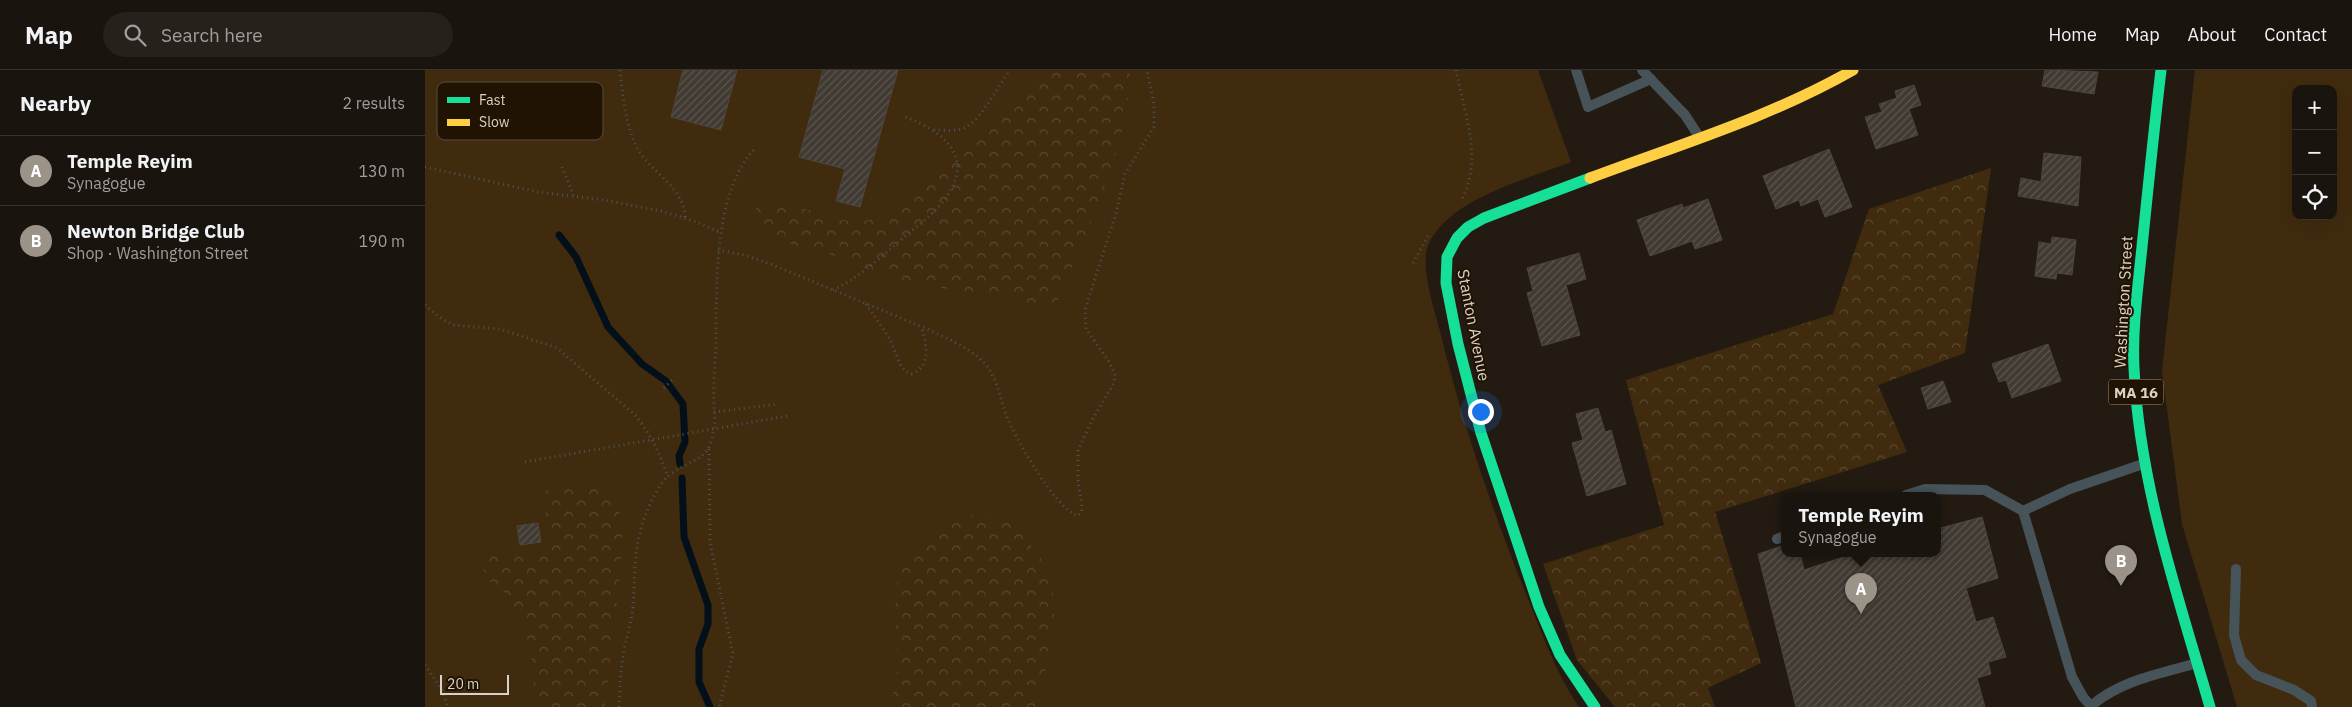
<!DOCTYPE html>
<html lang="en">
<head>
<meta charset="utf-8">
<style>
	body { margin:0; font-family:"IBM Plex Sans",sans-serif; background:#27211c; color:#f1f3f6 }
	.controls { position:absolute; right:15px; top:15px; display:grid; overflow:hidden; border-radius:10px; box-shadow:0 5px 20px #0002 }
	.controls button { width:45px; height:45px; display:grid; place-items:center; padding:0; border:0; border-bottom:1px solid #38332e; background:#1a140e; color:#f1f3f6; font:25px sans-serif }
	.scale { position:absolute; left:15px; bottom:12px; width:69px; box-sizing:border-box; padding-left:5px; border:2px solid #dbd2c7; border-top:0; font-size:14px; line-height:18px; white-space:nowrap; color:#dbd2c7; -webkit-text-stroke:4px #201303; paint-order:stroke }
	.you { position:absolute; left:1055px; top:341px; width:18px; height:18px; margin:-12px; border:4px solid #fff; border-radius:50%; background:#1a73e8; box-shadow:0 0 0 8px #1a73e833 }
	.badge { display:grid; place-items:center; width:32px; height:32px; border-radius:50%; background:#9b9288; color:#fff; font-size:16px; font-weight:700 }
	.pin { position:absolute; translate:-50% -41px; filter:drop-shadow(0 1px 2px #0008) }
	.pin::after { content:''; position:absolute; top:26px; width:18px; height:15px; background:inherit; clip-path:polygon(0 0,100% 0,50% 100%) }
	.popup { position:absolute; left:1356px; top:422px; width:160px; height:65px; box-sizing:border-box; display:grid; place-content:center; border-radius:10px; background:#1a140e; filter:drop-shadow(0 1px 4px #0005); font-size:16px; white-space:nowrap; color:#9f9e9e }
	.popup b { font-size:19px; color:#f1f3f6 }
	.popup::after { content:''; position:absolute; left:50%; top:100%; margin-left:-10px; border:10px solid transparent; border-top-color:#1a140e }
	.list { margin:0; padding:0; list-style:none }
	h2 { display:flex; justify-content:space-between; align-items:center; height:65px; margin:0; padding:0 20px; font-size:21px }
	h2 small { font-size:16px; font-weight:400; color:#9f9e9e }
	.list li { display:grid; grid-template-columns:32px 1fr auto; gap:15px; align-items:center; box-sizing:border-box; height:70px; padding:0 20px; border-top:1px solid #38332e }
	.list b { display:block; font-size:19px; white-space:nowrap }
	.list p { margin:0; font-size:16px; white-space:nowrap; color:#9f9e9e }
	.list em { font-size:16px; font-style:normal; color:#9f9e9e }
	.icon { flex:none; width:28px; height:28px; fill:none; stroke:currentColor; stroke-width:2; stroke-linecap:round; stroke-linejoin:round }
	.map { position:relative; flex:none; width:1927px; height:637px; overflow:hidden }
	header { display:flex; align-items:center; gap:30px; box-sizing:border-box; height:70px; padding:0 25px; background:#1a140e; border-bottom:1px solid #38332e }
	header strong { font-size:24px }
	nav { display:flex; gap:28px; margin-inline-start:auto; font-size:18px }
	.search { width:350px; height:45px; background:#27211c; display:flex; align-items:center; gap:12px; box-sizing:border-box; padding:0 18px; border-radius:28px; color:#9f9e9e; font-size:19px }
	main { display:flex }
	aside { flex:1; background:#1a140e }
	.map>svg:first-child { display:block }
	.grass { fill:#402b0f; fill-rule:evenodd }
	.forest { fill:url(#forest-crowns) }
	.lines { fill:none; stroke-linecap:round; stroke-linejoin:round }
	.stream { stroke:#030f19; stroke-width:7 }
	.building { fill:url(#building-hatch); stroke:#4d463f }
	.path { stroke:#4d5354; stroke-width:3; stroke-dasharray:1 4; stroke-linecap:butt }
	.lane { stroke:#465359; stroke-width:10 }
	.fast { stroke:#16e098; stroke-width:11 }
	.slow { stroke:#ffcf43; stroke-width:11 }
	.labels { text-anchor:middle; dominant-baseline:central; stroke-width:4; stroke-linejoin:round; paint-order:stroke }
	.shield { fill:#201303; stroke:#a3998c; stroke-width:1 }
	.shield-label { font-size:15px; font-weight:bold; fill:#dbd2c7 }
	.street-label { font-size:16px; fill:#dbd2c7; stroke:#201303 }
	.key { fill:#201303; stroke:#584c3e; stroke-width:1 }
	.key-label { font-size:14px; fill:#dbd2c7 }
</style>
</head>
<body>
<header>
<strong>Map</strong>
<div class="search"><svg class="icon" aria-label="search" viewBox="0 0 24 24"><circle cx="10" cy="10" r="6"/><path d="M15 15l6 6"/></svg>Search here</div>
<nav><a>Home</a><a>Map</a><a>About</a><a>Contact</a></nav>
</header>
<main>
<aside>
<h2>Nearby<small>2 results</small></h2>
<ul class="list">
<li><span class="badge">A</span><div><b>Temple Reyim</b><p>Synagogue</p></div><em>130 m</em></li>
<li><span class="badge">B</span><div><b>Newton Bridge Club</b><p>Shop · Washington Street</p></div><em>190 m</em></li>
</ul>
</aside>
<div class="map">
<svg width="1927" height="637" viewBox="0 0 1927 637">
	<defs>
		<pattern id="forest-crowns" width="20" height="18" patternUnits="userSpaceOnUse" patternTransform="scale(1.25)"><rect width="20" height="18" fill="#402b0f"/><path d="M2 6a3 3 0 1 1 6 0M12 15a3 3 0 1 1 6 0" fill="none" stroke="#5b4930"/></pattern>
		<pattern id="building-hatch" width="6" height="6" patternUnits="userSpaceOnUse" patternTransform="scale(1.25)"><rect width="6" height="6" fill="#403a32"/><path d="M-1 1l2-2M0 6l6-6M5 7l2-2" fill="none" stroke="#5b564e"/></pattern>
	</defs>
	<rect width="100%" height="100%" fill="#231b12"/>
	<!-- grass -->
	<g class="grass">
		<path d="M0 0H1113L1146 92C1103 109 1026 128 1004 173 994 194 1009 239 1015 261 1037 352 1066 437 1101 524 1117 563 1130 602 1154 637H0Z"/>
		<path d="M1770 0H1927V637H1812L1757 454 1737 301ZM1871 19H1908V146H1871Z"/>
	</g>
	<!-- forest -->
	<g class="forest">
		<path d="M621 0H705C704 78 664 151 637 223L633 230 624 234H607L589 228 479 213 407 185 362 173 339 163 328 150 332 136C340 135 350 133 359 134 388 138 414 156 444 150 460 147 475 129 487 119 533 80 586 50 621 0Z"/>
		<polygon points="1566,98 1540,283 1453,315 1482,382 1290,442 1336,593 1283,618 1290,637 1190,637 1152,590 1118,494 1239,455 1201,310 1408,244 1444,139"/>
		<path d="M150 413 173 418 192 435 198 454 195 505 180 637H111L106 583 100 560 81 524 64 511 56 494 66 483 98 487 120 480C130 456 113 438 122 419L133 414Z"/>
		<path d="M549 444C576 445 591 454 606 476 611 483 618 490 621 498 640 542 622 594 610 637H467C467 622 473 606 473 591 473 573 467 522 474 507 487 479 521 454 549 444Z"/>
	</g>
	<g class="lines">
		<!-- stream -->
		<g class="stream">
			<polyline points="134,165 151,187 183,257 217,294 241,311 258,334 260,372 254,386 255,394"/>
			<polyline points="257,408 259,467 283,535 283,554 274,579 274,612 285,637"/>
		</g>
	</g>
	<!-- building -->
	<g class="building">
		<polygon points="258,0 312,0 296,60 246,47"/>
		<polygon points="398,0 473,0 435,137 411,131 420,99 374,87"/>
		<polygon points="1620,0 1673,2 1669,24 1617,16"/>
		<polygon points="1489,15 1496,35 1484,39 1493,65 1451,79 1440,47 1457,42 1454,34 1472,28 1470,21"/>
		<polygon points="1404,79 1427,137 1400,147 1393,129 1376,136 1374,130 1351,139 1338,106"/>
		<polygon points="1619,83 1656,87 1653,136 1593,126 1596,108 1616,112"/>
		<polygon points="1283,129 1297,170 1270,179 1267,171 1225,186 1212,150 1257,134 1258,138"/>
		<polygon points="1627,167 1651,170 1647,205 1632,203 1631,209 1610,206 1614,172 1626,174"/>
		<polygon points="1154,183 1161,209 1141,215 1155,265 1117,276 1102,223 1108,221 1102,198"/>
		<polygon points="1623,274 1636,311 1587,328 1581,310 1574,312 1567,294"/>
		<polygon points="1518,311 1526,332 1503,339 1496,318"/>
		<polygon points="1173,338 1180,362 1186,360 1201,414 1162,426 1147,373 1158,370 1151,344"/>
		<polygon points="1557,447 1573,508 1541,518 1551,552 1568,547 1581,587 1563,592 1566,604 1552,608 1560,637 1371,637 1333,484 1360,475 1360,483 1375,483 1379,500 1431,483 1512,483 1512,459"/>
		<polygon points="113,453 116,472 95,475 92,456"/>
	</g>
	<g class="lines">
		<!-- path -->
		<g class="path">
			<path d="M195 0C198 25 200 53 211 76 224 102 260 117 260 148"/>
			<path d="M1031 0C1039 42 1059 90 1036 131"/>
			<path d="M509 60C519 60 532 62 541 57 557 48 574 15 585 0"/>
			<polyline points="0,97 113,122 179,130 236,141 269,151 297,163"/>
			<polyline points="137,97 149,126"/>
			<path d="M293 180 319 185 343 193C382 209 420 225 459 241 486 253 544 273 562 296 573 311 575 328 581 345 591 369 628 435 652 446L656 443 657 437 653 410V381L667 350 689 313 690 305 683 290 661 259 660 240 691 143 700 104 729 57V34L722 0"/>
			<polyline points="988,193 1003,166"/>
			<path d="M408 220C435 207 456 187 479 167 491 157 505 147 516 134 552 90 523 63 480 47"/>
			<path d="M441 234 465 269 476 296 481 302 487 304C507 295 501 275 497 258"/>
			<path d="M0 235 17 249 28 255 75 259 132 278 210 345C225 363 235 384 243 407"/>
			<polyline points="239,318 248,309"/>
			<polyline points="289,342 353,334"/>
			<polyline points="284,379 285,472 308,584 294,637"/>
			<polyline points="100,392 362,346"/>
			<polyline points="0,595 17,620 23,637"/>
			<path d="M194 637C195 621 195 604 198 587 200 571 206 555 208 538 211 496 207 471 227 430 232 421 238 409 247 403 276 384 285 392 290 351 287 325 290 297 291 271 292 212 288 122 331 77"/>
		</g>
		<!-- lane -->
		<g class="lane">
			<polyline points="1151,0 1163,37 1226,9"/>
			<polyline points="1217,0 1260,45 1273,65"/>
			<path d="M1718 394 1645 419 1598 441 1647 607 1658 627 1666 636C1696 610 1735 604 1772 593"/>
			<polyline points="1481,425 1500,419 1560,420 1598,441"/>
			<polyline points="1352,469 1360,466"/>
			<polyline points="1811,499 1809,565 1816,590 1831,605 1869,620 1886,631 1887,637"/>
		</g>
		<!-- fast -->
		<g class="fast">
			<path d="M1736 0C1729 59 1723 118 1717 177 1713 217 1707 258 1709 298 1714 414 1753 526 1785 637"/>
			<polyline points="1165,108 1059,148 1043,157 1032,168 1022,187 1021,213 1033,274 1056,363 1114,537 1135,585 1170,637"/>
		</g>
		<!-- slow -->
		<path class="slow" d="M1165 108C1253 75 1346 47 1428 0"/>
	</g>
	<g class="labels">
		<!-- shield labels -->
		<rect class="shield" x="1683.5" y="309.5" width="55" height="25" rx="4"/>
		<g class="shield-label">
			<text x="1711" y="322">MA 16</text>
		</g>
		<!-- street labels -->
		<g class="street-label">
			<text transform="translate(1698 232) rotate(-87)">Washington Street</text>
			<text transform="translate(1049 255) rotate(79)">Stanton Avenue</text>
		</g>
	</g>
	<!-- legend -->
	<rect x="12" y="12" width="166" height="58" rx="8" class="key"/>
	<rect x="22" y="27" width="23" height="6" fill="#16e098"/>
	<rect x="22" y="49" width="23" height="7" fill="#ffcf43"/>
	<g class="key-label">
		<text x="54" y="35">Fast</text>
		<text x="54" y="57">Slow</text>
	</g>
</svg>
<div class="controls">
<button>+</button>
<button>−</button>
<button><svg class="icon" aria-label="locate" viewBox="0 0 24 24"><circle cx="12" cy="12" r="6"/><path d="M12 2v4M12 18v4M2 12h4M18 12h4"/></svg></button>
</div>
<div class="scale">20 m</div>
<div class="you"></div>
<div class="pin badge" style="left:1436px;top:544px">A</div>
<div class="popup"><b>Temple Reyim</b>Synagogue</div>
<div class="pin badge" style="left:1696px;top:516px">B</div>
</div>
</main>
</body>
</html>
